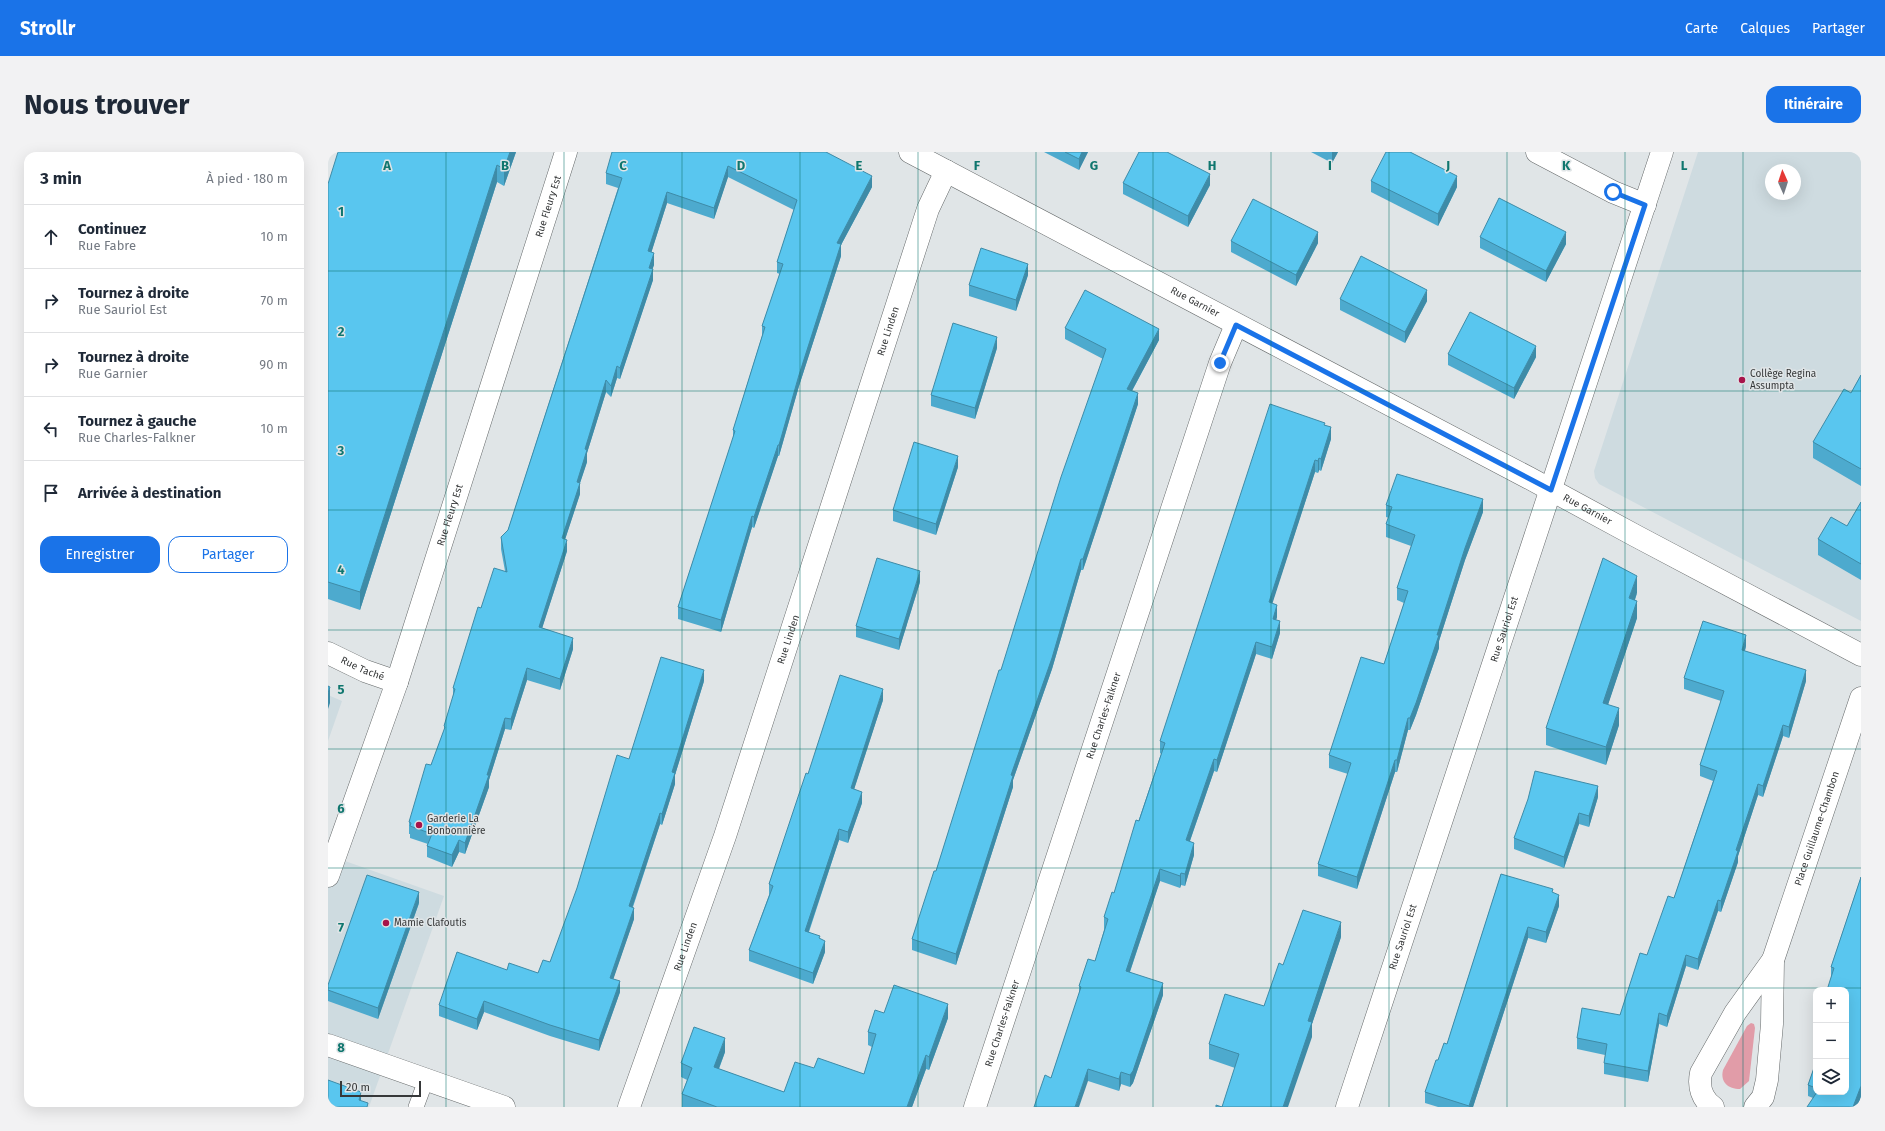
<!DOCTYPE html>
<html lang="fr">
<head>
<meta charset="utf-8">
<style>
	body { margin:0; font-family:"Fira Sans",sans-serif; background:#f2f2f3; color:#1f2937 }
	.controls { position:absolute; right:12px; bottom:12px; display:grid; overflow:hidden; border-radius:8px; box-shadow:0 4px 16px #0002 }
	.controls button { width:36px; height:36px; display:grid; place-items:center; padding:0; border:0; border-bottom:1px solid #e0e1e3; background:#fff; color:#1f2937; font:20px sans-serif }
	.compass { position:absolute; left:1437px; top:12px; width:36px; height:36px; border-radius:50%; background:#fff; box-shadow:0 4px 16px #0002; rotate:357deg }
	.scale { position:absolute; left:12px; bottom:10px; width:81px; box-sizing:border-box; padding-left:4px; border:2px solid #363839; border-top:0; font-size:11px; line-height:14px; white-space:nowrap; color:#363839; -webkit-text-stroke:3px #e0e5e7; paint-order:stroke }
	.stop { position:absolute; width:12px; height:12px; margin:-9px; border:3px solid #1a73e8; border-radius:50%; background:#fff }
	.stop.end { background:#1a73e8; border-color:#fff; box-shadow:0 1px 4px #0008 }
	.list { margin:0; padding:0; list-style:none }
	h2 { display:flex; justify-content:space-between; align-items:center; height:52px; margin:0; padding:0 16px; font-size:17px }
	h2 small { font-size:13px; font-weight:400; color:#747a83 }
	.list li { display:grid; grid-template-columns:26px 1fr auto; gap:12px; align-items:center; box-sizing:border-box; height:64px; padding:0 16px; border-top:1px solid #e0e1e3 }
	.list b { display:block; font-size:15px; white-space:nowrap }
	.list p { margin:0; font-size:13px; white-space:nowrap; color:#747a83 }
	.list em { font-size:13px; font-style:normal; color:#747a83 }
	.actions { display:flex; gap:8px; padding:12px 16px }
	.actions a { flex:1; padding:9px 0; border:1px solid #1a73e8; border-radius:12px; text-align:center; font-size:14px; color:#1a73e8 }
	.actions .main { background:#1a73e8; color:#fff }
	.icon { flex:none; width:22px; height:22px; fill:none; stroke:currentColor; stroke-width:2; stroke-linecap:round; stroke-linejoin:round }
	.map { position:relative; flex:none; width:1533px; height:955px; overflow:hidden; border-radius:12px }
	header { display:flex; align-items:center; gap:24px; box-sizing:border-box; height:56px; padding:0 20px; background:#1a73e8; color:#fff }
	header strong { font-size:19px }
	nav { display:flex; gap:22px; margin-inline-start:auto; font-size:14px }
	.intro { display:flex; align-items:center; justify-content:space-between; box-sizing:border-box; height:96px; padding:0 24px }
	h1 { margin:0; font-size:28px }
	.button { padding:10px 18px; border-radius:12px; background:#1a73e8; color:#fff; font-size:14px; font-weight:700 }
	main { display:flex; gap:24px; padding:0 24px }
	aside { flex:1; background:#fff; border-radius:12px; box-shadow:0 4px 16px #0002 }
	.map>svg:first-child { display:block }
	.built { fill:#cedbe0; fill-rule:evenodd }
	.green { fill:#e19ca8 }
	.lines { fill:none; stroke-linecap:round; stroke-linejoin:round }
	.service-casing { stroke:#65696a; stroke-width:16 }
	.minor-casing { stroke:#65696a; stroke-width:23 }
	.tertiary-casing { stroke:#65696a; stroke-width:23 }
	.service { stroke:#fff; stroke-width:15 }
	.minor { stroke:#fff; stroke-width:22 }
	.tertiary { stroke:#fff; stroke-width:22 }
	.wall { fill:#4daace }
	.shaded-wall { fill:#3e8ba7 }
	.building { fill:#59c6ef; stroke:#3e8ba7 }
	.route { stroke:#1a73e8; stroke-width:5 }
	.grid { fill:none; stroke:#0f766e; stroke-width:1; stroke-opacity:0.55 }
	.poi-dot { fill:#a7134a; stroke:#e0e5e7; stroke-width:1.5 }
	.labels { text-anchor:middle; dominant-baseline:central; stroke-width:3; stroke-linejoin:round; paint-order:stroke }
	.street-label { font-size:10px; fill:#363839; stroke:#e0e5e7 }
	.poi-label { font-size:10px; fill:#363839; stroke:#e0e5e7; text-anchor:start }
	.grid-label { font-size:13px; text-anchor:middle; font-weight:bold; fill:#0f766e; stroke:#e0e5e7; stroke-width:3; stroke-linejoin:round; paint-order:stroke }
</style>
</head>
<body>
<header>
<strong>Strollr</strong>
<nav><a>Carte</a><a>Calques</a><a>Partager</a></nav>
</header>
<div class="intro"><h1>Nous trouver</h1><a class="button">Itinéraire</a></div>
<main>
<aside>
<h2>3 min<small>À pied · 180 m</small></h2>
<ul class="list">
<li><svg class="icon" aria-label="ahead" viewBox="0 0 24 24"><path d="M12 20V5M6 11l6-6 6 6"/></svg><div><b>Continuez</b><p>Rue Fabre</p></div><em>10 m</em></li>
<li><svg class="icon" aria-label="right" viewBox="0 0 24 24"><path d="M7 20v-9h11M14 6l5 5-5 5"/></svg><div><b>Tournez à droite</b><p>Rue Sauriol Est</p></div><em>70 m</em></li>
<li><svg class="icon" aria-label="right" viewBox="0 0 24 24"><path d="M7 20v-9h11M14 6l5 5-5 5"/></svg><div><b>Tournez à droite</b><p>Rue Garnier</p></div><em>90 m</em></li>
<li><svg class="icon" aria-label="left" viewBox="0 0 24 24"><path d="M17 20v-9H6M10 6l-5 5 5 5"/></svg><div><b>Tournez à gauche</b><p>Rue Charles-Falkner</p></div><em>10 m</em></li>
<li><svg class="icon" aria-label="arrive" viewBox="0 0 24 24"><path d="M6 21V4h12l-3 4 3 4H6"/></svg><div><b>Arrivée à destination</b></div></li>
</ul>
<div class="actions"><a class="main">Enregistrer</a><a>Partager</a></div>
</aside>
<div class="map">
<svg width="1533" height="955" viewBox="0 0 1533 955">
	<rect width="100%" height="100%" fill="#e0e5e7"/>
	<!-- built -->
	<g class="built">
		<path d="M1370 0H1533V469L1271 332 1267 326 1266 319ZM1443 18H1467V42H1443Z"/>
		<polygon points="0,543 14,549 0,589"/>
		<polygon points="0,703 116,744 41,955 0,955"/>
	</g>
	<!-- green -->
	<path class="green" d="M1423 871 1426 872 1427 876 1421 929 1412 937C1400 937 1392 930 1395 918L1419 874Z"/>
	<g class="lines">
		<defs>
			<polyline id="service" points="88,955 98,928"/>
			<g id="minor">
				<path id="s1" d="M582 0 1201 326 1308 384 1533 503"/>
				<polyline points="1209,0 1285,40 1317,53"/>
				<path id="s2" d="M0 501 37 519 69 530"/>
				<polyline points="0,893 176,955"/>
				<path id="s3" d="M301 955 397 684 600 57 618 19"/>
				<path id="s4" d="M647 955 892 211 908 173"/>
				<path id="s5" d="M1019 955 1334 0"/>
				<path d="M1385 955C1374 947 1370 935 1373 921L1407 861 1445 808"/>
				<path id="s6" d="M1427 955 1435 945 1439 928 1444 872 1445 808 1533 546"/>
			</g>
			<g id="tertiary">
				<path id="s7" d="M0 724 69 530 238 0"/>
			</g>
		</defs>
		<!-- service casing -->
		<use href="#service" class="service-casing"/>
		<!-- minor casing -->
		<use href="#minor" class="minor-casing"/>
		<!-- tertiary casing -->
		<use href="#tertiary" class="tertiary-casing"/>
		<!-- service -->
		<use href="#service" class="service"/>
		<!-- minor -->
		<use href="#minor" class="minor"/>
		<!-- tertiary -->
		<use href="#tertiary" class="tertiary"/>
	</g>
	<!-- wall -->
	<g class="wall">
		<polygon points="188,0 176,34 169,30 32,458 0,447 0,32"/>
		<polygon points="498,0 544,35 513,93 513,104 471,234 451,304 450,304 426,376 424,375 393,480 350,467 350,455 405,286 405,278 434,184 434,174 452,122 449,121 449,110 466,58 400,25 386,67 339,51 323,101 326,113 324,117 325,128 292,227 289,226 283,245 278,240 259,301 259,310 252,331 252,342 237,387 239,399 214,476 245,497 232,538 199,528 183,578 177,577 161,628 161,635 137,702 131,700 124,715 99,705 99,694 100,692 82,686 82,682 81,682 81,670 116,579 116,574 125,546 125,536 153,456 177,419 173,397 173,385 180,378 290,36 278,32 278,21"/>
		<polygon points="716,0 760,0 751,18"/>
		<polygon points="983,0 1010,0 1004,11"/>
		<polygon points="1043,29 1129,35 1110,74 1043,40"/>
		<polygon points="795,31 882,33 860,75 795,42"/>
		<polygon points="1152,85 1238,92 1218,130 1152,96"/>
		<polygon points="903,89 990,91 968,134 903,100"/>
		<polygon points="700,123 688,159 641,144 641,133"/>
		<polygon points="1012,147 1099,149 1077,191 1012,158"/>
		<polygon points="737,176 831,188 804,239 810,252 755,418 753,418 724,517 685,628 685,635 628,813 584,798 584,787 608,719 775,207 737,187"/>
		<polygon points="669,196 647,267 603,254 603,243"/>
		<polygon points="1120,202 1208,205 1186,247 1120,213"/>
		<polygon points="1533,223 1533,334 1485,306 1485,290 1523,241"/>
		<polygon points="997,273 1003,287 993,319 991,318 990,321 987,320 944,451 949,465 948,468 952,481 944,507 928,502 889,620 886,619 862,689 866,703 857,734 853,733 852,736 832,729 802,820 835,843 805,931 802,935 793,932 791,939 760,929 723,926 751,843 751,834 767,809 776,778 776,765 786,741 833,602 832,601 832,589"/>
		<polygon points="630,315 608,383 565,369 565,358"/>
		<polygon points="1533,350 1533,428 1490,403 1490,387 1519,374"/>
		<polygon points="1058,353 1155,360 1137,408 1111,489 1111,496 1088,563 1082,578 1080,578 1069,620 1067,620 1029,737 990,724 990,712 1020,622 1001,616 1001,603 1056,512 1076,451 1069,448 1069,436 1083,394 1058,385 1058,372 1061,366 1058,365"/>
		<polygon points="592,430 571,498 528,485 528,474"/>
		<polygon points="1309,441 1307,448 1309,466 1280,552 1291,573 1278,613 1218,593 1218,576"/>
		<polygon points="1418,494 1417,499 1478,529 1461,586 1455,584 1435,645 1430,643 1410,704 1410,710 1393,760 1390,759 1370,818 1358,814 1339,875 1331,872 1320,930 1276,922 1276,911 1277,903 1249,897 1249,886 1292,863 1346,746 1385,629 1372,624 1372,613 1393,549 1356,537 1356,526"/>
		<polygon points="376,529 347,623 347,632 334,673 332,672 305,755 306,767 285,827 292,840 271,899 222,884 156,860 149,878 111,864 111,853 179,818 210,821 222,810 301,607"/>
		<polygon points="555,548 526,637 534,651 520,691 511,688 481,780 492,787 497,800 485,832 421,809 421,798 441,743 441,732 480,622"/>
		<polygon points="1270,645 1261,675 1251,672 1236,716 1186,697 1186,686"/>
		<polygon points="1173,722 1225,741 1231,754 1218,791 1200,786 1145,955 1110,955 1097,951 1097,940 1110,908 1119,892"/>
		<polygon points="1533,725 1533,945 1529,955 1485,946 1480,944 1480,933 1488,910 1488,940 1518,940 1503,826 1503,815"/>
		<polygon points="91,751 50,867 0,849 0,833"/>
		<polygon points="1013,785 984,872 984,885 907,916 881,907 881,892 936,854 955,813"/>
		<polygon points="556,861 620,866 601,918 598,917 584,955 354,955 354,942 359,928 353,925 353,911 397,900 391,917 456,940 486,916 536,922 544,895 540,893 540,880"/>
	</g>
	<!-- shaded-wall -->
	<g class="shaded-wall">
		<polygon points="182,0 188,0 176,34 176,17"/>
		<polygon points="754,0 760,0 751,18 751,7"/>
		<polygon points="1004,0 1010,0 1004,11"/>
		<polygon points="169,13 169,30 32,458 32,440"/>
		<polygon points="400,14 400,25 386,67 386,56"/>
		<polygon points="882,22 882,33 860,75 860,64"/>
		<polygon points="544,24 544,35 513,93 513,104 471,234 451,304 451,293 509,91"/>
		<polygon points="1129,24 1129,35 1110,74 1110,62"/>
		<polygon points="339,40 339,51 320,111 320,99"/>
		<polygon points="990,80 990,91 968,134 968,123"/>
		<polygon points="1238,80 1238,92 1218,130 1218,119"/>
		<polygon points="326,101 326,113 321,127 321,116"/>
		<polygon points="700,112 700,123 688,159 688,148"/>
		<polygon points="325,117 325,128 292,227 292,216"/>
		<polygon points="1099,138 1099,149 1077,191 1077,180"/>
		<polygon points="831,177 831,188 799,248 799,237"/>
		<polygon points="669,185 669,196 647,267 647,256"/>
		<polygon points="1208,194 1208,205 1186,247 1186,236"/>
		<polygon points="289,214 289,226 283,245 283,234"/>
		<polygon points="278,228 278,240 259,301 259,310 252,331 252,342 234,397 234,386 249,330 257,297"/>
		<polygon points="810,241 810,252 755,418 755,407"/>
		<polygon points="1003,275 1003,287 993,319 993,307"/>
		<polygon points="450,293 450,304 426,376 426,365"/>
		<polygon points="630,304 630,315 608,383 608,372"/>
		<polygon points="991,306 991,318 990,321 990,309"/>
		<polygon points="987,308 987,320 941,462 941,450"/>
		<polygon points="1155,347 1155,360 1137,408 1111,489 1111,496 1088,563 1082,578 1082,566 1137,396"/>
		<polygon points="424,364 424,375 393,480 393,468"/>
		<polygon points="239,388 239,399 211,486 211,475"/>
		<polygon points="753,407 753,418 724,517 685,628 685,635 628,813 628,802 683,623"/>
		<polygon points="592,419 592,430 571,498 571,487"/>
		<polygon points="1309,424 1309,441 1301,464 1301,446"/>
		<polygon points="1309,449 1309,466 1275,568 1275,551"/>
		<polygon points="949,453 949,465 945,478 945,467"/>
		<polygon points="952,469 952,481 944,507 944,495"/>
		<polygon points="1418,483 1418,494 1414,509 1414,498"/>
		<polygon points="245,486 245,497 232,538 232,527"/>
		<polygon points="928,490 928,502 889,620 889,608"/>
		<polygon points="199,516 199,528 183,578 183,567"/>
		<polygon points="376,518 376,529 347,623 347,632 334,673 334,662 344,620"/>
		<polygon points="1478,518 1478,529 1461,586 1461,575"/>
		<polygon points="2,535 2,551 0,557 0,541"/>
		<polygon points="555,537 555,548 523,647 523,636"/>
		<polygon points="1291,556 1291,573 1278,613 1278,595"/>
		<polygon points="177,566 177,577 161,628 161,635 137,702 137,691"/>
		<polygon points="1080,566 1080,578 1069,620 1069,608"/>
		<polygon points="1455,573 1455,584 1435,645 1435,634"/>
		<polygon points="886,607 886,619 858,700 858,688"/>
		<polygon points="1067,608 1067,620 1029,737 1029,725"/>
		<polygon points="1430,632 1430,643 1410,704 1410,710 1393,760 1393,749 1408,698"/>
		<polygon points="1270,634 1270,645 1261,675 1261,664"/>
		<polygon points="534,640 534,651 520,691 520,680"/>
		<polygon points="332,661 332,672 301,765 301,754"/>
		<polygon points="1251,661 1251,672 1236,716 1236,705"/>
		<polygon points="511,677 511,688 477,790 477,779"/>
		<polygon points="131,688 131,700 124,715 124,703"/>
		<polygon points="866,691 866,703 857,734 857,722"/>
		<polygon points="832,717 832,729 798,831 798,819"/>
		<polygon points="853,721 853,733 852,736 852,724"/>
		<polygon points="91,740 91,751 50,867 50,856"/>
		<polygon points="1231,743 1231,754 1218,791 1218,780"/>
		<polygon points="1390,748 1390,759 1370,818 1370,807"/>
		<polygon points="306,756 306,767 282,837 282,826"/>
		<polygon points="1013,770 1013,785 984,872 984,885 960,955 955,955 980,869"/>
		<polygon points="1200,775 1200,786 1145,955 1141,955"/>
		<polygon points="497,789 497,800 485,832 485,821"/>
		<polygon points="1358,803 1358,814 1339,875 1339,864"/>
		<polygon points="292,829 292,840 271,899 271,888"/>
		<polygon points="835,831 835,843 805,931 802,935 802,923"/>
		<polygon points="156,849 156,860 149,878 149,867"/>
		<polygon points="620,852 620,866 601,918 601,905"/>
		<polygon points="1331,861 1331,872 1320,930 1320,919"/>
		<polygon points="397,886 397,900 386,929 386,915"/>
		<polygon points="598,903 598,917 584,955 579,955"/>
		<polygon points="760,917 760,929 751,955 747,955"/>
		<polygon points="793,920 793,932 791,939 791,927"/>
		<polygon points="1533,934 1533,945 1529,955 1525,955"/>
		<polygon points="33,940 33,953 31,948"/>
	</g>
	<!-- building -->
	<g class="building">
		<polygon points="10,0 182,0 176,17 169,13 32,440 0,430 0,32"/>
		<polygon points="284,0 498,0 544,24 509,91 513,92 471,223 451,293 450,293 426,365 424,364 393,468 350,455 407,279 405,278 437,175 434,174 455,112 449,110 469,48 400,14 386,56 339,40 320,99 326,101 321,116 325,117 292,216 289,214 283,234 278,228 257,297 259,298 249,330 252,331 234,386 239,388 211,475 245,486 232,527 199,516 183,567 177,566 159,623 161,623 137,691 131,688 124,703 99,694 104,682 82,674 83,671 81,670 98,612 103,613 117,575 116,574 127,537 125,536 150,455 153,456 166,416 179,420 173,385 180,378 294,26 278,21"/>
		<polygon points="737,0 754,0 751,7"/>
		<polygon points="811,0 839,0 882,22 860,64 795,31"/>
		<polygon points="1058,0 1082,0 1129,24 1110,62 1043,29"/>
		<polygon points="1171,46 1238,80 1218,119 1152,85"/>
		<polygon points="925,47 990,80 968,123 903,89"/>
		<polygon points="653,96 700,112 688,148 641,133"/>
		<polygon points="1033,104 1099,138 1077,180 1012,147"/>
		<polygon points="757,138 831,177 799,237 810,241 755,407 753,407 724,506 683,623 685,624 628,802 584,787 606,719 608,719 671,518 673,518 733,325 778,197 737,176"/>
		<polygon points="1142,160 1208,194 1186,236 1120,202"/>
		<polygon points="625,171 669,185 647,256 603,243"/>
		<polygon points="1533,223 1533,317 1485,290 1516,237 1523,241"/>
		<polygon points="942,252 997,271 996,273 1003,275 993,307 991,306 990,309 987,308 941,450 949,453 945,467 952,469 944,495 928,490 889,608 886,607 858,688 866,691 857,722 853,721 852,724 832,717 798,819 835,831 805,919 802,923 793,920 791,927 760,917 747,955 706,955 717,923 723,926 753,835 751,834 760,807 767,809 780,767 776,765 784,740 786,741 808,668 811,669 837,591 832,589"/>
		<polygon points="586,290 630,304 608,372 565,358"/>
		<polygon points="1069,322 1155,347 1137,396 1109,483 1111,483 1088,551 1082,566 1080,566 1069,608 1067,608 1029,725 990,712 1023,611 1001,603 1033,505 1056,512 1080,439 1069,436 1087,383 1058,372 1064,355 1058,353"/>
		<polygon points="1533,350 1533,412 1490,387 1503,365 1519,374"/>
		<polygon points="549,406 592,419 571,487 528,474"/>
		<polygon points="1275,406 1309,424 1301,446 1309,449 1275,551 1291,556 1278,595 1218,576"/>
		<polygon points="1375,469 1418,483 1414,498 1478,518 1461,575 1455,573 1435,634 1430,632 1408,698 1410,699 1393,749 1390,748 1370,807 1358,803 1339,864 1331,861 1320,919 1276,911 1279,892 1249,886 1254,856 1292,863 1312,801 1319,803 1340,744 1346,746 1389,619 1372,613 1396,539 1356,526"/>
		<polygon points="333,505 376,518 344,620 347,621 334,662 332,661 301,754 306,756 282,826 292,829 271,888 222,873 156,849 149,867 111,853 129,800 179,818 181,811 210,821 215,808 222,810 249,736 289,603 301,607"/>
		<polygon points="512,523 555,537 523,636 534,640 520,680 511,677 477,779 492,784 491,786 497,789 485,821 421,798 445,734 441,732 478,621 480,622"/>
		<polygon points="0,534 2,535 0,541"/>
		<polygon points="1207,619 1270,634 1261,664 1251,661 1236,705 1186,686 1200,647"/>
		<polygon points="1173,722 1225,737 1224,740 1231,743 1218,780 1200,775 1141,954 1097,940 1108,908 1110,908 1116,891 1119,892"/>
		<polygon points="39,723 91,740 50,856 0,838 0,833"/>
		<polygon points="1533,725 1533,934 1525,955 1479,955 1489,940 1518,940 1518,838 1499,838 1506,816 1503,815"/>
		<polygon points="975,758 1013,770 980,869 984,870 955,955 894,955 911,902 881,892 897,842 936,854 951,811 955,813"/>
		<polygon points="566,833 620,852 601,905 598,903 579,955 389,955 354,942 364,916 353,911 366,875 397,886 386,915 456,940 467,910 486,916 490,906 536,922 548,882 540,880 547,858 556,861"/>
		<polygon points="1488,910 1488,936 1480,933"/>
		<polygon points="0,928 33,940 31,948 40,951 39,955 0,955"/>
		<polygon points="888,953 894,955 888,955"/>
	</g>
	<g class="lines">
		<!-- route -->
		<polyline class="route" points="892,211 908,173 1223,338 1317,53 1285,40"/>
	</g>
	<!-- grid -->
	<path class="grid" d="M118 0V955M236 0V955M354 0V955M472 0V955M590 0V955M708 0V955M825 0V955M943 0V955M1061 0V955M1179 0V955M1297 0V955M1415 0V955M0 119H1533M0 239H1533M0 358H1533M0 478H1533M0 597H1533M0 716H1533M0 836H1533"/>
	<!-- markers -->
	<g class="poi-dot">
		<circle cx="1414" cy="228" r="4"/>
		<circle cx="91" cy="673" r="4"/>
		<circle cx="58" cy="771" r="4"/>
	</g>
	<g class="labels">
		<!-- street labels -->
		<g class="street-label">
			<text stroke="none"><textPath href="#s7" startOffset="705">Rue Fleury Est</textPath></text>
			<text stroke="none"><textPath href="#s1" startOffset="322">Rue Garnier</textPath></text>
			<text stroke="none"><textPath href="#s3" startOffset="818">Rue Linden</textPath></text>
			<text stroke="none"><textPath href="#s1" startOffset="766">Rue Garnier</textPath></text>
			<text stroke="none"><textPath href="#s7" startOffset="381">Rue Fleury Est</textPath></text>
			<text stroke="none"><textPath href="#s5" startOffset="503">Rue Sauriol Est</textPath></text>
			<text stroke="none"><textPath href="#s3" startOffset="494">Rue Linden</textPath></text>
			<text stroke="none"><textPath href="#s2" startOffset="38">Rue Taché</textPath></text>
			<text stroke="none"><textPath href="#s4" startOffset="412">Rue Charles-Falkner</textPath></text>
			<text stroke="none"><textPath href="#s6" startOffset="289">Place Guillaume-Chambon</textPath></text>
			<text stroke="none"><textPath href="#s5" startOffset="179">Rue Sauriol Est</textPath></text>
			<text stroke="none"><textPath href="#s3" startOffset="170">Rue Linden</textPath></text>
			<text stroke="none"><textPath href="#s4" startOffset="88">Rue Charles-Falkner</textPath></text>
		</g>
		<!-- poi labels -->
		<g class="poi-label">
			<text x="1422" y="222">Collège Regina<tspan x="1422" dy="12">Assumpta</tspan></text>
			<text x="99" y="667">Garderie La<tspan x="99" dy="12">Bonbonnière</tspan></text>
			<text x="66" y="771">Mamie Clafoutis</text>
		</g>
	</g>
	<g class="grid-label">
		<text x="59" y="18">A</text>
		<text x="177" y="18">B</text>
		<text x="295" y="18">C</text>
		<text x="413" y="18">D</text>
		<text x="531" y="18">E</text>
		<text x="649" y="18">F</text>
		<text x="766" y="18">G</text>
		<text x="884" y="18">H</text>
		<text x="1002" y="18">I</text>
		<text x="1120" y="18">J</text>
		<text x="1238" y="18">K</text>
		<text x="1356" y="18">L</text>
		<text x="13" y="64">1</text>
		<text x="13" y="184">2</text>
		<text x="13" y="303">3</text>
		<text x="13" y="422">4</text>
		<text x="13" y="542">5</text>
		<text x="13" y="661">6</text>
		<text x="13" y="780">7</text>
		<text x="13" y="900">8</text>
	</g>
</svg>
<div class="controls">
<button>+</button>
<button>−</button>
<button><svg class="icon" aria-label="layers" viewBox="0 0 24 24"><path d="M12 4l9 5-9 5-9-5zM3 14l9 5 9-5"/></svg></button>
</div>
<svg class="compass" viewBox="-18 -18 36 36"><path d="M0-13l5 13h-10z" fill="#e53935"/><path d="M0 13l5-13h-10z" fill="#747a83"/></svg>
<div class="scale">20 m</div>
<div class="stop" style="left:1285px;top:40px"></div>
<div class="stop end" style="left:892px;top:211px"></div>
</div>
</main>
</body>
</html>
